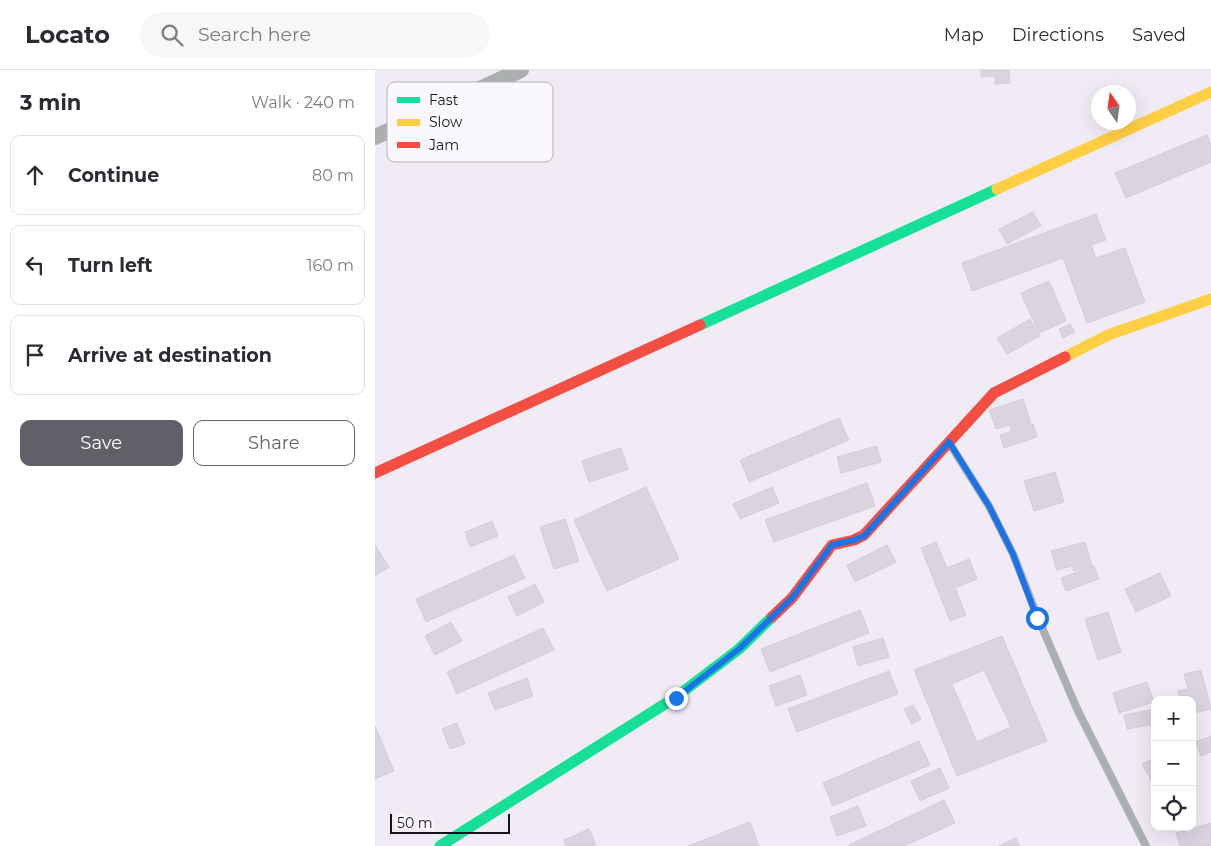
<!DOCTYPE html>
<html lang="en">
<head>
<meta charset="utf-8">
<style>
	body { margin:0; font-family:Montserrat,sans-serif; background:#f7f7f7; color:#2b2b33 }
	.controls { position:absolute; right:15px; bottom:15px; display:grid; overflow:hidden; border-radius:10px; box-shadow:0 5px 20px #0002 }
	.controls button { width:45px; height:45px; display:grid; place-items:center; padding:0; border:0; border-bottom:1px solid #e1e1e2; background:#fff; color:#2b2b33; font:25px sans-serif }
	.compass { position:absolute; left:716px; top:15px; width:45px; height:45px; border-radius:50%; background:#fff; box-shadow:0 5px 20px #0002; rotate:347deg }
	.scale { position:absolute; left:15px; bottom:12px; width:120px; box-sizing:border-box; padding-left:5px; border:2px solid #17131c; border-top:0; font-size:14px; line-height:18px; white-space:nowrap; color:#17131c; -webkit-text-stroke:4px #faf7fd; paint-order:stroke }
	.stop { position:absolute; width:15px; height:15px; margin:-11px; border:4px solid #1a73e8; border-radius:50%; background:#fff }
	.stop.end { background:#1a73e8; border-color:#fff; box-shadow:0 1px 5px #0008 }
	.list { margin:0; padding:0; list-style:none }
	h2 { display:flex; justify-content:space-between; align-items:center; height:65px; margin:0; padding:0 20px; font-size:21px }
	h2 small { font-size:16px; font-weight:400; color:#7c7c81 }
	.list li { display:grid; grid-template-columns:32px 1fr auto; gap:15px; align-items:center; box-sizing:border-box; height:80px; margin:0 10px 10px; padding:0 10px; border:1px solid #e1e1e2; border-radius:10px }
	.list b { display:block; font-size:19px; white-space:nowrap }
	.list em { font-size:16px; font-style:normal; color:#7c7c81 }
	.actions { display:flex; gap:10px; padding:15px 20px }
	.actions a { flex:1; padding:11px 0; border:1px solid #635f68; border-radius:10px; text-align:center; font-size:18px; color:#635f68 }
	.actions .main { background:#635f68; color:#fff }
	.icon { flex:none; width:28px; height:28px; fill:none; stroke:currentColor; stroke-width:2; stroke-linecap:round; stroke-linejoin:round }
	.map { position:relative; flex:none; width:836px; height:776px; overflow:hidden }
	header { display:flex; align-items:center; gap:30px; box-sizing:border-box; height:70px; padding:0 25px; background:#fff; border-bottom:1px solid #e1e1e2 }
	header strong { font-size:24px }
	nav { display:flex; gap:28px; margin-inline-start:auto; font-size:18px }
	.search { width:350px; height:45px; background:#f7f7f7; display:flex; align-items:center; gap:12px; box-sizing:border-box; padding:0 18px; border-radius:28px; color:#7c7c81; font-size:19px }
	main { display:flex }
	aside { flex:1; background:#fff }
	.map>svg:first-child { display:block }
	.building { fill:#d9d4de; stroke:#d2cdd7; fill-rule:evenodd }
	.lines { fill:none; stroke-linecap:round; stroke-linejoin:round }
	.lane { stroke:#acafaf; stroke-width:8 }
	.street { stroke:#acafaf; stroke-width:16 }
	.fast { stroke:#16e098; stroke-width:11 }
	.slow { stroke:#ffcf43; stroke-width:11 }
	.jam { stroke:#f24e42; stroke-width:11 }
	.route { stroke:#1a73e8; stroke-width:6 }
	.key { fill:#faf7fd; stroke:#b6b3ba; stroke-width:1 }
	.key-label { font-size:14px; fill:#17131c }
</style>
</head>
<body>
<header>
<strong>Locato</strong>
<div class="search"><svg class="icon" aria-label="search" viewBox="0 0 24 24"><circle cx="10" cy="10" r="6"/><path d="M15 15l6 6"/></svg>Search here</div>
<nav><a>Map</a><a>Directions</a><a>Saved</a></nav>
</header>
<main>
<aside>
<h2>3 min<small>Walk · 240 m</small></h2>
<ul class="list">
<li><svg class="icon" aria-label="ahead" viewBox="0 0 24 24"><path d="M12 20V5M6 11l6-6 6 6"/></svg><div><b>Continue</b></div><em>80 m</em></li>
<li><svg class="icon" aria-label="left" viewBox="0 0 24 24"><path d="M17 20v-9H6M10 6l-5 5 5 5"/></svg><div><b>Turn left</b></div><em>160 m</em></li>
<li><svg class="icon" aria-label="arrive" viewBox="0 0 24 24"><path d="M6 21V4h12l-3 4 3 4H6"/></svg><div><b>Arrive at destination</b></div></li>
</ul>
<div class="actions"><a class="main">Save</a><a>Share</a></div>
</aside>
<div class="map">
<svg width="836" height="776" viewBox="0 0 836 776">
	<rect width="100%" height="100%" fill="#f1ebf6"/>
	<!-- building -->
	<g class="building">
		<polygon points="606,0 634,0 635,13 620,14 620,6 606,7"/>
		<polygon points="832,65 836,75 836,92 751,128 740,103"/>
		<polygon points="658,142 666,156 632,174 624,159"/>
		<polygon points="721,144 731,170 716,175 721,188 750,178 770,232 712,253 688,188 597,221 587,193"/>
		<polygon points="674,211 691,251 664,263 646,223"/>
		<polygon points="655,249 665,266 632,284 622,268"/>
		<polygon points="695,254 700,262 688,268 684,259"/>
		<polygon points="648,329 656,353 636,360 635,355 621,359 614,340"/>
		<polygon points="464,348 474,370 374,412 365,390"/>
		<polygon points="658,354 662,367 629,378 625,365"/>
		<polygon points="502,376 506,392 466,403 462,387"/>
		<polygon points="246,378 253,399 214,412 207,391"/>
		<polygon points="680,402 689,432 659,441 649,411"/>
		<polygon points="492,413 500,436 399,472 390,450"/>
		<polygon points="271,417 304,489 232,521 199,450"/>
		<polygon points="397,417 404,433 365,449 358,434"/>
		<polygon points="190,449 204,491 179,499 165,457"/>
		<polygon points="117,451 123,466 95,477 90,462"/>
		<polygon points="561,472 572,498 594,489 602,509 580,518 591,545 575,551 546,478"/>
		<polygon points="710,472 717,496 699,501 697,496 682,500 676,481"/>
		<polygon points="0,475 14,497 0,506"/>
		<polygon points="512,475 521,492 480,512 472,495"/>
		<polygon points="139,485 150,508 51,552 41,529"/>
		<polygon points="719,496 724,509 691,521 686,508"/>
		<polygon points="785,503 796,526 761,542 750,519"/>
		<polygon points="160,514 169,532 142,546 133,527"/>
		<polygon points="485,540 494,563 395,602 386,579"/>
		<polygon points="733,542 746,582 723,590 710,549"/>
		<polygon points="76,552 87,571 60,585 50,566"/>
		<polygon points="168,558 179,580 82,624 72,602"/>
		<path d="M627 566 672 671 582 706 539 600ZM609 600 636 657 602 672 577 614Z"/>
		<polygon points="508,568 514,587 483,596 478,577"/>
		<polygon points="826,600 836,639 819,643 817,630 805,630 803,621 813,619 809,604"/>
		<polygon points="514,601 523,624 422,662 413,639"/>
		<polygon points="425,605 432,625 401,636 394,616"/>
		<polygon points="152,608 158,626 120,640 113,623"/>
		<polygon points="772,612 779,632 744,643 738,623"/>
		<polygon points="538,635 546,649 537,654 529,639"/>
		<polygon points="780,639 780,654 752,659 749,645"/>
		<polygon points="82,653 90,674 75,679 67,659"/>
		<polygon points="0,656 19,701 0,709"/>
		<polygon points="836,666 836,682 826,686 821,672"/>
		<polygon points="544,671 555,695 458,736 448,713"/>
		<polygon points="780,688 780,717 767,694"/>
		<polygon points="565,698 574,718 545,731 536,711"/>
		<polygon points="569,730 580,753 529,776 474,776 474,775"/>
		<polygon points="483,736 491,756 462,766 455,747"/>
		<polygon points="375,752 384,776 313,776"/>
		<polygon points="836,753 836,776 805,776 801,763"/>
		<polygon points="214,759 221,776 191,776 189,770"/>
		<polygon points="641,768 645,776 623,776"/>
	</g>
	<g class="lines">
		<!-- lane -->
		<polyline class="lane" points="575,374 614,436 638,484 663,548 703,641 771,776"/>
		<!-- street -->
		<polyline class="street" points="0,67 146,0"/>
		<!-- fast -->
		<g class="fast">
			<polyline points="325,255 622,119"/>
			<polyline points="65,776 301,627 364,579 397,547"/>
		</g>
		<!-- slow -->
		<g class="slow">
			<polyline points="622,119 836,22"/>
			<polyline points="690,287 733,265 836,229"/>
		</g>
		<!-- jam -->
		<g class="jam">
			<polyline points="0,403 325,255"/>
			<polyline points="397,547 417,528 457,475 479,470 489,465 619,323 690,287"/>
		</g>
	</g>
	<g class="lines">
		<!-- route -->
		<polyline class="route" points="301,628 364,579 417,528 457,475 479,470 489,466 574,372 614,436 638,484 662,548"/>
	</g>
	<!-- legend -->
	<rect x="12" y="12" width="166" height="80" rx="8" class="key"/>
	<rect x="22" y="27" width="23" height="6" fill="#16e098"/>
	<rect x="22" y="49" width="23" height="7" fill="#ffcf43"/>
	<rect x="22" y="72" width="23" height="6" fill="#f24e42"/>
	<g class="key-label">
		<text x="54" y="35">Fast</text>
		<text x="54" y="57">Slow</text>
		<text x="54" y="80">Jam</text>
	</g>
</svg>
<div class="controls">
<button>+</button>
<button>−</button>
<button><svg class="icon" aria-label="locate" viewBox="0 0 24 24"><circle cx="12" cy="12" r="6"/><path d="M12 2v4M12 18v4M2 12h4M18 12h4"/></svg></button>
</div>
<svg class="compass" viewBox="-18 -18 36 36"><path d="M0-13l5 13h-10z" fill="#e53935"/><path d="M0 13l5-13h-10z" fill="#7c7c81"/></svg>
<div class="scale">50 m</div>
<div class="stop" style="left:662px;top:548px"></div>
<div class="stop end" style="left:301px;top:628px"></div>
</div>
</main>
</body>
</html>
